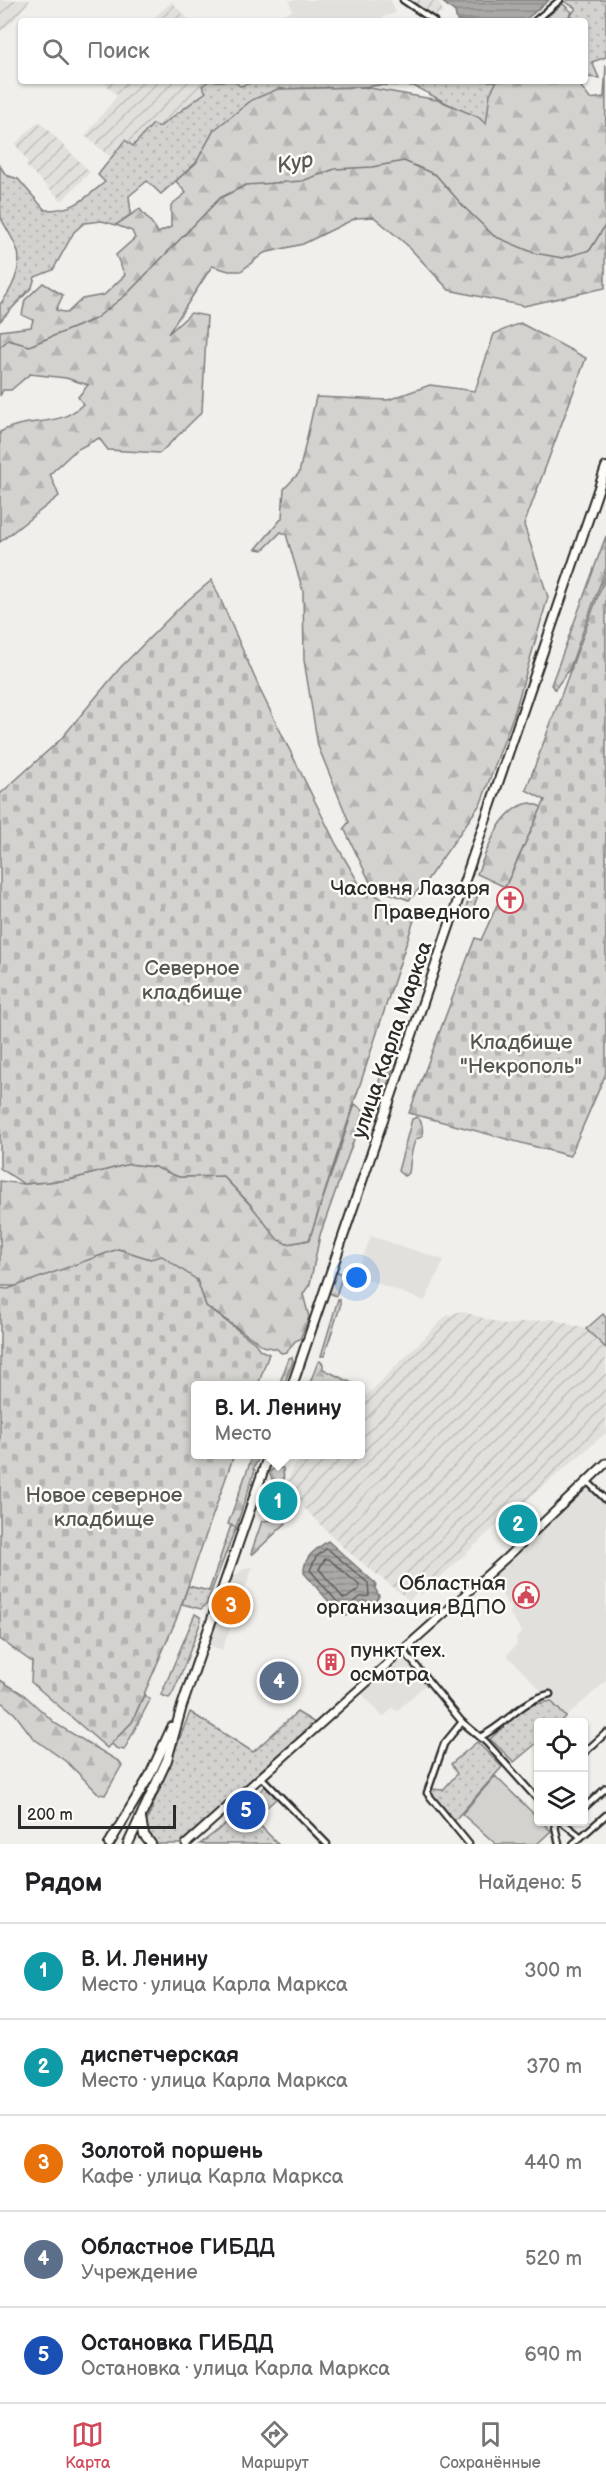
<!DOCTYPE html>
<html lang="ru">
<head>
<meta charset="utf-8">
<style>
	body { margin:0; font-family:"Balsamiq Sans",sans-serif; background:#f6f6f6; color:#202124 }
	.controls { position:absolute; right:18px; bottom:18px; display:grid; overflow:hidden; border-radius:6px; box-shadow:0 2px 4px #0004 }
	.controls button { width:54px; height:54px; display:grid; place-items:center; padding:0; border:0; border-bottom:2px solid #e0e0e0; background:#fff; color:#202124; font:30px sans-serif }
	.scale { position:absolute; left:18px; bottom:15px; width:158px; box-sizing:border-box; padding-left:6px; border:3px solid #2b2b2b; border-top:0; font-size:16px; line-height:21px; white-space:nowrap; color:#2b2b2b; -webkit-text-stroke:4px #fdfcf7; paint-order:stroke }
	.you { position:absolute; left:357px; top:1278px; width:21px; height:21px; margin:-15px; border:4px solid #fff; border-radius:50%; background:#1a73e8; box-shadow:0 0 0 9px #1a73e833 }
	.badge { display:grid; place-items:center; width:39px; height:39px; border-radius:50%; background:#d1495b; color:#fff; font-size:20px; font-weight:700 }
	.pin { position:absolute; translate:-50% -50%; border:3px solid #fff; box-shadow:0 2px 6px #0006 }
	.popup { position:absolute; left:191px; top:1381px; width:174px; height:78px; box-sizing:border-box; display:grid; place-content:center; border-radius:6px; background:#fff; filter:drop-shadow(0 2px 4px #0005); font-size:20px; white-space:nowrap; color:#757577 }
	.popup b { font-size:22px; color:#202124 }
	.popup::after { content:''; position:absolute; left:50%; top:100%; margin-left:-12px; border:12px solid transparent; border-top-color:#fff }
	.list { margin:0; padding:0; list-style:none }
	h2 { display:flex; justify-content:space-between; align-items:center; height:78px; margin:0; padding:0 24px; font-size:26px }
	h2 small { font-size:20px; font-weight:400; color:#757577 }
	.list li { display:grid; grid-template-columns:39px 1fr auto; gap:18px; align-items:center; box-sizing:border-box; height:96px; padding:0 24px; border-top:2px solid #e0e0e0 }
	.list b { display:block; font-size:22px; white-space:nowrap }
	.list p { margin:0; font-size:20px; white-space:nowrap; color:#757577 }
	.list em { font-size:20px; font-style:normal; color:#757577 }
	.icon { flex:none; width:33px; height:33px; fill:none; stroke:currentColor; stroke-width:2; stroke-linecap:round; stroke-linejoin:round }
	.map { position:relative; flex:none; width:606px; height:1844px; overflow:hidden }
	.search { position:absolute; background:#fff; box-shadow:0 2px 4px #0004; left:18px; right:18px; top:18px; height:66px; display:flex; align-items:center; gap:15px; box-sizing:border-box; padding:0 21px; border-radius:6px; color:#757577; font-size:22px }
	.sheet { height:558px; background:#fff }
	nav { display:flex; justify-content:space-around; align-items:center; box-sizing:border-box; height:84px; border-top:2px solid #e0e0e0; background:#fff; font-size:16px; color:#757577 }
	nav a { display:grid; justify-items:center; gap:3px }
	nav .on { color:#d1495b }
	.map>svg:first-child { display:block }
	.built { fill:#e1e0dc }
	.industrial { fill:url(#industrial-furrows) }
	.green { fill:url(#green-dots); stroke:#7f7e7d; stroke-width:1.5 }
	.forest { fill:url(#forest-firs); stroke:#7f7e7d; stroke-width:1.5 }
	.cemetery { fill:url(#cemetery-stones); stroke:#7f7e7d; stroke-width:1.5 }
	.pitch { fill:#d3d2cf; stroke:#7f7e7d; stroke-width:1.5 }
	.water { fill:url(#water-rules); stroke:#777775; stroke-width:1.5 }
	.lines { fill:none; stroke-linecap:round; stroke-linejoin:round }
	.shore { stroke:#5e5d5d; stroke-width:1.5 }
	.stream { stroke:#777775; stroke-width:1.5 }
	.minor-casing { stroke:#2b2b2b; stroke-width:9 }
	.secondary-casing { stroke:#2b2b2b; stroke-width:11 }
	.primary-casing { stroke:#2b2b2b; stroke-width:12 }
	.minor { stroke:#fdfcf7; stroke-width:4.5 }
	.secondary { stroke:#fdfcf7; stroke-width:7 }
	.primary { stroke:#fdfcf7; stroke-width:8 }
	.labels { text-anchor:middle; dominant-baseline:central; stroke-width:5; stroke-linejoin:round; paint-order:stroke }
	.poi-label { font-size:21px; fill:#2b2b2b; stroke:#fdfcf7; text-anchor:end }
	.park-label { font-size:21px; fill:#555554; stroke:#fdfcf7 }
	.street-label { font-size:21px; fill:#2b2b2b; stroke:#fdfcf7 }
	.water-label { font-size:22px; font-style:italic; fill:#575756; stroke:#fdfcf7 }
</style>
</head>
<body>
<div class="map">
<svg width="606" height="1844" viewBox="0 0 606 1844">
	<defs>
		<pattern id="industrial-furrows" width="10" height="10" patternUnits="userSpaceOnUse" patternTransform="scale(1.5)"><rect width="10" height="10" fill="#e1e0dc"/><path d="M-1 1l2-2M0 10L10 0M9 11l2-2" fill="none" stroke="#c1c0bd"/></pattern>
		<pattern id="green-dots" width="8" height="8" patternUnits="userSpaceOnUse" patternTransform="scale(1.5)"><rect width="8" height="8" fill="#d3d2cf"/><path d="M2 2h.1M6 6h.1" fill="none" stroke="#b5b4b2" stroke-width="1.8" stroke-linecap="round"/></pattern>
		<pattern id="forest-firs" width="22" height="20" patternUnits="userSpaceOnUse" patternTransform="scale(1.5)"><rect width="22" height="20" fill="#d3d2cf"/><path d="M5 1l3.5 6h-7zM16 11l3.5 6h-7z" fill="#b5b4b2"/></pattern>
		<pattern id="cemetery-stones" width="16" height="16" patternUnits="userSpaceOnUse" patternTransform="scale(1.5)"><rect width="16" height="16" fill="#d3d2cf"/><path d="M2 7V4a2 2 0 0 1 4 0v3zM10 15v-3a2 2 0 0 1 4 0v3z" fill="#b5b4b2"/></pattern>
		<pattern id="water-rules" width="6" height="5" patternUnits="userSpaceOnUse" patternTransform="scale(1.5)"><rect width="6" height="5" fill="#aaa9a7"/><path d="M0 2.5h6" fill="none" stroke="#8b8a88"/></pattern>
	</defs>
	<rect width="100%" height="100%" fill="#f0efeb"/>
	<filter id="ink" filterUnits="userSpaceOnUse"><feTurbulence type="fractalNoise" baseFrequency=".0167" numOctaves="2"/><feDisplacementMap in="SourceGraphic" scale="12" xChannelSelector="R" yChannelSelector="G"/><feConvolveMatrix kernelMatrix="1 2 1 2 8 2 1 2 1" color-interpolation-filters="sRGB"/></filter>
	<g filter="url(#ink)">
		<!-- built -->
		<g class="built">
			<polygon points="289,0 391,0 396,13 383,17 384,21 264,21 292,11"/>
			<polygon points="371,1236 444,1260 425,1301 356,1275"/>
			<polygon points="587,1489 593,1491 606,1503 606,1681 566,1717 507,1655 517,1644 516,1638 522,1632 509,1612 512,1610 488,1574 542,1523"/>
			<polygon points="253,1567 222,1650 205,1643 228,1581 245,1568"/>
			<polygon points="403,1657 426,1684 397,1711 393,1708 383,1717 362,1694"/>
		</g>
		<!-- industrial -->
		<g class="industrial">
			<polygon points="0,0 30,0 13,21 0,32"/>
			<polygon points="410,0 438,0 443,12 434,16"/>
			<polygon points="172,2 190,21 150,21"/>
			<polygon points="103,81 209,81 202,86 206,92 187,108 159,127 153,124 133,146 125,140 110,157 85,136 117,96"/>
			<polygon points="39,121 90,172 62,201 25,165 28,162 15,144"/>
			<polygon points="461,1311 505,1325 551,1319 586,1329 606,1348 606,1433 488,1533 421,1595 417,1592 409,1600 346,1550 307,1511 284,1485 288,1482 292,1467 306,1455 360,1454 361,1401 446,1316"/>
		</g>
		<!-- green -->
		<g class="green">
			<polygon points="568,0 606,0 606,57 592,62 599,78 585,77 585,21 567,21 576,8 565,2"/>
			<path d="M209 81H234L240 86 257 81H528L498 130 414 86 380 85 364 87 278 89 214 130 196 163 161 194 147 181 129 196 131 214 116 225 102 221 84 223 74 232 53 270 35 277 32 287 0 321V304C11 292 22 268 18 252 14 239 6 229 1 218 0 208 0 178 0 166L6 175 18 179 45 210C75 210 83 200 105 182L98 175 125 140 133 146 153 124 159 127 206 92 202 86Z"/>
			<polygon points="474,885 481,887 474,906 488,914 486,917 473,910 470,915 464,913"/>
			<polygon points="338,1272 343,1274 336,1296 327,1292 334,1274"/>
			<polygon points="603,1314 606,1318 606,1348 586,1329"/>
			<polygon points="261,1488 267,1490 261,1509 254,1507"/>
			<polygon points="231,1525 236,1527 206,1605 201,1609 182,1604 188,1586 209,1591"/>
			<path d="M195 1614 200 1617 201 1621C197 1632 174 1695 169 1698L161 1695Z"/>
			<polygon points="551,1701 566,1717 560,1722 538,1722 538,1742 514,1762 490,1739 527,1706"/>
			<polygon points="190,1712 253,1752 297,1712 315,1723 224,1810 184,1844 156,1844 144,1828"/>
			<polygon points="477,1742 502,1767 455,1820 431,1794 432,1789 443,1790 457,1774 451,1764"/>
			<polygon points="265,1786 277,1798 254,1819 278,1844 200,1844 231,1820"/>
		</g>
		<!-- forest -->
		<g class="forest">
			<polygon points="563,4 572,12 565,21 542,21"/>
			<path d="M606 65 605 288 524 306 449 290 407 245 374 217 356 218 303 244 264 253 241 271H229L212 266 168 334 191 313 207 316 202 412 160 453 108 450 99 438 76 450 50 474 59 496 0 542V432C27 416 59 429 83 404L78 397 88 385 66 378 30 374 11 390H3L0 396V331L31 327 33 320 22 315 25 300 43 283 63 295 56 310 67 313 82 299 104 295 125 275 116 255 135 238 132 231 116 225 140 209C146 218 154 223 158 233L171 227V205L186 193 176 181 196 163 214 130 252 100 278 89 364 87 438 100 478 117 486 124 490 94 497 81H577L590 99 604 97Z"/>
			<polygon points="520,323 586,358 524,525 548,597 515,711 481,803 427,880 409,900 381,890 370,882 344,828 349,822 318,746 304,660 303,591 286,534 281,532 263,550 256,549 282,518 284,489 299,473 316,397 388,400 430,385 475,391 494,334"/>
			<polygon points="606,536 606,568 569,670 555,689 551,685"/>
			<path d="M531 803 542 807 505 887 477 874C488 849 500 806 531 803Z"/>
			<polygon points="386,1065 393,1068 387,1087 382,1086 379,1081"/>
			<polygon points="355,1104 364,1111 320,1235 310,1284 303,1294 309,1317 300,1339 295,1341 287,1352 281,1353 277,1349 263,1346 206,1306 197,1280 150,1259 118,1249 20,1286 0,1286 0,1181 24,1184 68,1180 129,1164 155,1167 179,1177 223,1176 287,1244 309,1240"/>
			<path d="M417 1117C423 1121 423 1130 422 1137L416 1139C410 1151 411 1161 409 1173L404 1176 398 1171 412 1119Z"/>
			<polygon points="338,1299 340,1300 340,1307 324,1356 321,1356"/>
			<polygon points="292,1357 293,1361 284,1385 279,1385 289,1358"/>
			<polygon points="320,1361 323,1364 323,1369 356,1385 309,1385 318,1362"/>
			<polygon points="253,1454 261,1455 253,1469 255,1470 236,1527 228,1524"/>
			<path d="M274 1468H283L284 1484 291 1496 289 1500 286 1501C281 1496 273 1481 269 1473Z"/>
			<polygon points="284,1519 286,1523 253,1554 251,1553 262,1521"/>
			<polygon points="0,1680 23,1694 56,1724 120,1762 122,1765 105,1795 99,1794 68,1763 33,1738 15,1714 0,1701"/>
			<polygon points="144,1695 150,1700 124,1750 116,1748 111,1743 132,1722"/>
		</g>
		<!-- cemetery -->
		<g class="cemetery">
			<polygon points="606,574 606,1073 570,1156 409,1113 475,938 481,940 545,800 526,790"/>
			<polygon points="212,580 261,692 336,844 361,887 415,917 309,1240 287,1244 278,1240 250,1204 223,1176 179,1177 155,1167 129,1164 68,1180 24,1184 0,1168 0,794 61,739 120,668 182,605"/>
			<polygon points="118,1249 150,1259 162,1256 197,1280 206,1306 255,1343 260,1350 269,1354 258,1385 196,1386 196,1454 234,1455 176,1620 132,1722 107,1748 31,1682 32,1662 0,1639 0,1288 8,1289"/>
		</g>
		<!-- pitch -->
		<polygon class="pitch" points="495,1776 538,1818 538,1822 542,1822 551,1831 537,1844 496,1844 462,1814"/>
		<!-- water -->
		<g class="water">
			<polygon points="440,0 549,0 524,21 457,21 455,12"/>
			<path d="M328 1541 376 1584 375 1588 379 1596 374 1606 370 1608 364 1601 347 1616 339 1613 304 1573C303 1557 316 1549 328 1541Z"/>
		</g>
		<g class="lines">
			<!-- shore -->
			<g class="shore">
				<polygon points="326,1549 329,1550 368,1583 369,1596 360,1597 346,1609 339,1604 310,1570 316,1557"/>
				<polygon points="325,1559 329,1559 359,1585 359,1589 347,1598 343,1598 319,1569"/>
			</g>
			<!-- stream -->
			<polyline class="stream" points="0,347 8,340 29,346 95,319 127,294 220,198 246,185 302,181 335,169 372,167 404,161 436,175 464,207 494,236 534,253 563,258 590,250 606,224"/>
			<defs>
				<g id="minor">
					<polyline points="403,0 434,21"/>
					<polyline points="535,21 560,0"/>
					<polyline points="587,1481 606,1500"/>
					<polyline points="403,1650 462,1722 486,1742 538,1800"/>
					<polyline points="462,1722 444,1744 427,1793 469,1844"/>
					<path d="M480 1737C508 1724 519 1701 550 1694"/>
					<polyline points="584,1753 606,1733"/>
					<polyline points="261,1777 327,1844"/>
					<polyline points="584,1808 606,1788"/>
					<polyline points="554,1822 559,1844"/>
					<polyline points="562,1822 581,1837"/>
					<polyline points="573,1844 606,1815"/>
				</g>
				<polyline id="secondary" points="186,1844 506,1558 606,1463"/>
				<g id="primary">
					<polyline points="292,1386 606,467"/>
					<polyline points="141,1819 144,1835 151,1844"/>
					<polyline points="109,1844 150,1775 172,1727"/>
					<polyline points="128,1844 167,1760 182,1706 269,1454"/>
				</g>
			</defs>
			<!-- minor casing -->
			<use href="#minor" class="minor-casing"/>
			<!-- secondary casing -->
			<use href="#secondary" class="secondary-casing"/>
			<!-- primary casing -->
			<use href="#primary" class="primary-casing"/>
			<!-- minor -->
			<use href="#minor" class="minor"/>
			<!-- secondary -->
			<use href="#secondary" class="secondary"/>
			<!-- primary -->
			<use href="#primary" class="primary"/>
		</g>
	</g>
	<!-- icons -->
	<defs>
		<symbol id="church-ring" viewBox="-11 -11 22 22"><circle r="9.5" fill="#fdfcf7" stroke="#d1495b" stroke-width="1.5"/><path d="M-1.2-6h2.4v3.5h3.3v2.4h-3.3V6h-2.4V-.1h-3.3v-2.4h3.3Z" fill="#d1495b"/></symbol>
		<symbol id="civic-ring" viewBox="-11 -11 22 22"><circle r="9.5" fill="#fdfcf7" stroke="#d1495b" stroke-width="1.5"/><path d="M-.6-6.5H3V-4.5H.6V-3L4-1V1h2V6H-6V1h2V-1L-.6-3ZM-1.2 2.5V6h2.4V2.5Z" fill="#d1495b"/></symbol>
		<symbol id="building-ring" viewBox="-11 -11 22 22"><circle r="9.5" fill="#fdfcf7" stroke="#d1495b" stroke-width="1.5"/><path d="M-4-6H4V6H1V3H-1V6H-4ZM-2.5-4.3h1.7v1.8h-1.7ZM.8-4.3h1.7v1.8H.8ZM-2.5-1h1.7V.8h-1.7ZM.8-1h1.7V.8H.8Z" fill="#d1495b"/></symbol>
	</defs>
	<g fill-rule="evenodd">
		<use href="#church-ring" x="495" y="885" width="30" height="30"/>
		<use href="#civic-ring" x="511" y="1580" width="30" height="30"/>
		<use href="#building-ring" x="316" y="1647" width="30" height="30"/>
	</g>
	<g class="labels">
		<!-- poi labels -->
		<g class="poi-label">
			<text x="490" y="888">Часовня Лазаря<tspan x="490" dy="24">Праведного</tspan></text>
			<text x="506" y="1583">Областная<tspan x="506" dy="24">организация ВДПО</tspan></text>
			<text x="350" y="1650" text-anchor="start">пункт тех.<tspan x="350" dy="24">осмотра</tspan></text>
		</g>
		<!-- park labels -->
		<g class="park-label">
			<text x="192" y="968">Северное<tspan x="192" dy="24">кладбище</tspan></text>
			<text x="521" y="1042">Кладбище<tspan x="521" dy="24">"Некрополь"</tspan></text>
			<text x="104" y="1495">Новое северное<tspan x="104" dy="24">кладбище</tspan></text>
		</g>
		<!-- street labels -->
		<g class="street-label">
			<text transform="translate(392 1040) rotate(-71)">улица Карла Маркса</text>
		</g>
		<!-- water labels -->
		<g class="water-label">
			<text transform="translate(295 163) rotate(-11)">Кур</text>
		</g>
	</g>
</svg>
<div class="controls">
<button><svg class="icon" aria-label="locate" viewBox="0 0 24 24"><circle cx="12" cy="12" r="6"/><path d="M12 2v4M12 18v4M2 12h4M18 12h4"/></svg></button>
<button><svg class="icon" aria-label="layers" viewBox="0 0 24 24"><path d="M12 4l9 5-9 5-9-5zM3 14l9 5 9-5"/></svg></button>
</div>
<div class="scale">200 m</div>
<div class="you"></div>
<div class="pin badge" style="left:278px;top:1501px;background:#0f9aa8">1</div>
<div class="popup"><b>В. И. Ленину</b>Место</div>
<div class="pin badge" style="left:518px;top:1524px;background:#0f9aa8">2</div>
<div class="pin badge" style="left:231px;top:1605px;background:#e8710a">3</div>
<div class="pin badge" style="left:279px;top:1681px;background:#5c6f8a">4</div>
<div class="pin badge" style="left:246px;top:1810px;background:#1a4fb4">5</div>
<div class="search"><svg class="icon" aria-label="search" viewBox="0 0 24 24"><circle cx="10" cy="10" r="6"/><path d="M15 15l6 6"/></svg>Поиск</div>
</div>
<section class="sheet">
<h2>Рядом<small>Найдено: 5</small></h2>
<ul class="list">
<li><span class="badge" style="background:#0f9aa8">1</span><div><b>В. И. Ленину</b><p>Место · улица Карла Маркса</p></div><em>300 m</em></li>
<li><span class="badge" style="background:#0f9aa8">2</span><div><b>диспетчерская</b><p>Место · улица Карла Маркса</p></div><em>370 m</em></li>
<li><span class="badge" style="background:#e8710a">3</span><div><b>Золотой поршень</b><p>Кафе · улица Карла Маркса</p></div><em>440 m</em></li>
<li><span class="badge" style="background:#5c6f8a">4</span><div><b>Областное ГИБДД</b><p>Учреждение</p></div><em>520 m</em></li>
<li><span class="badge" style="background:#1a4fb4">5</span><div><b>Остановка ГИБДД</b><p>Остановка · улица Карла Маркса</p></div><em>690 m</em></li>
</ul>
</section>
<nav>
<a class="on"><svg class="icon" aria-label="map" viewBox="0 0 24 24"><path d="M3 6l6-2 6 2 6-2v14l-6 2-6-2-6 2zM9 4v14M15 6v14"/></svg>Карта</a>
<a><svg class="icon" aria-label="directions" viewBox="0 0 24 24"><path d="M12 3l9 9-9 9-9-9zM9 14v-3h6M13 9l2 2-2 2"/></svg>Маршрут</a>
<a><svg class="icon" aria-label="saved" viewBox="0 0 24 24"><path d="M7 4h10v16l-5-4-5 4z"/></svg>Сохранённые</a>
</nav>
</body>
</html>
